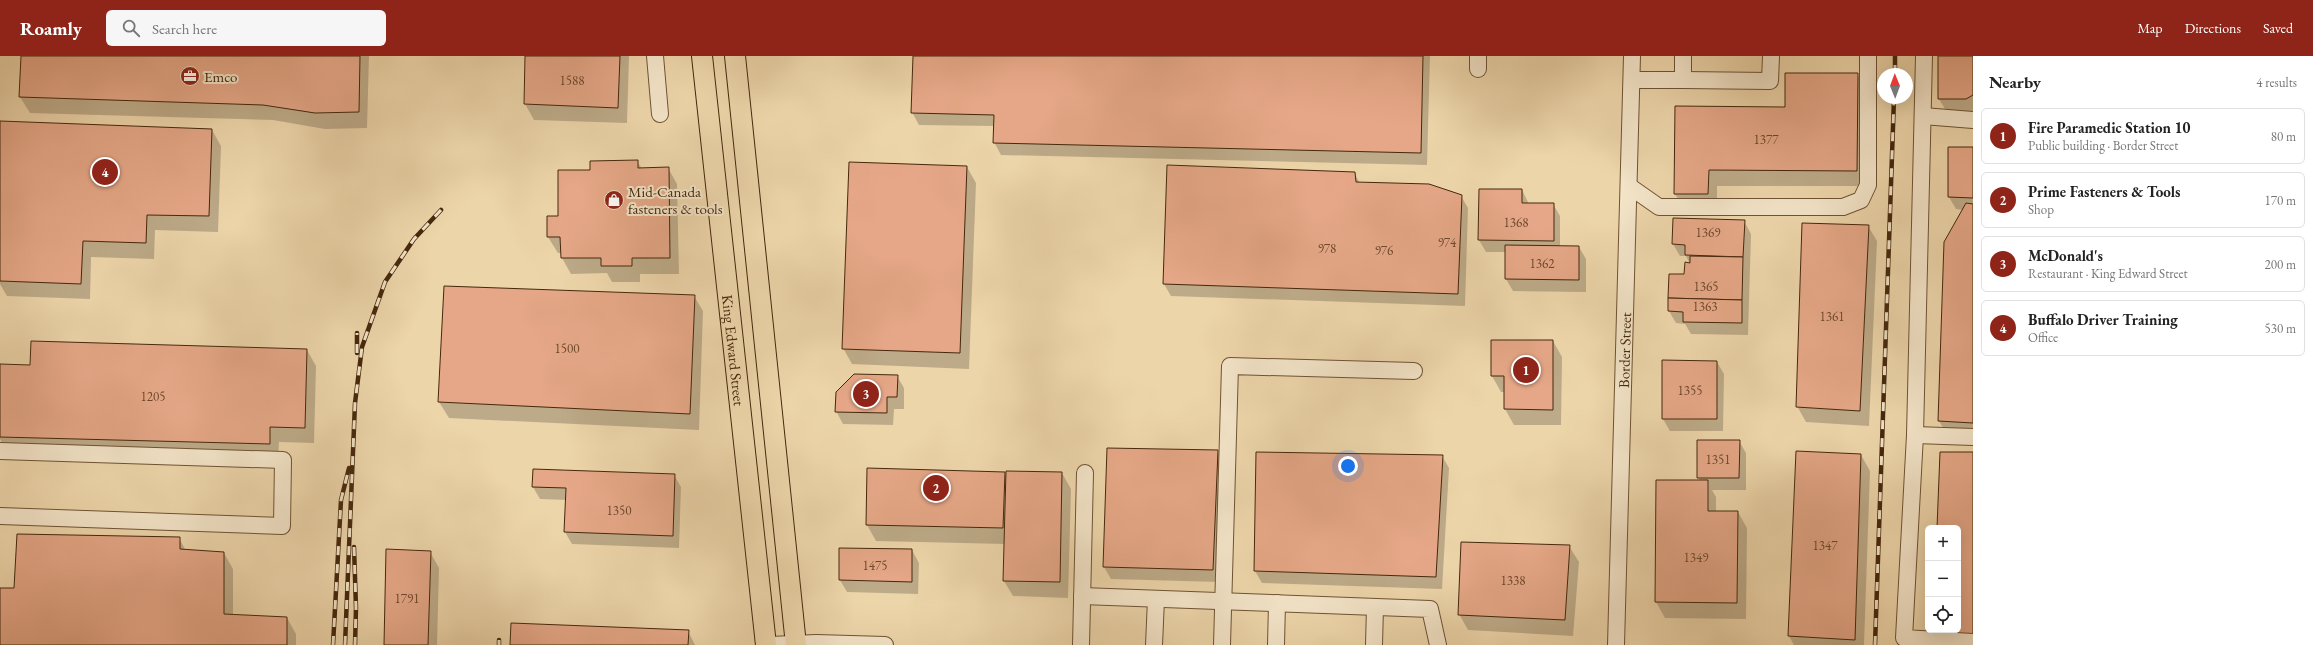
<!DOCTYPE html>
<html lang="en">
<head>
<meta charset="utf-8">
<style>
	body { margin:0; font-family:"EB Garamond",serif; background:#f6f6f6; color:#222 }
	.controls { position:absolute; right:12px; bottom:12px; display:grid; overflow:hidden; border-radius:6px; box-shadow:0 4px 16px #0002 }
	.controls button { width:36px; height:36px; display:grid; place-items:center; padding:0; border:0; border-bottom:1px solid #e0e0e0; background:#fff; color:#222; font:20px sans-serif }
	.compass { position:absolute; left:1877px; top:12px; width:36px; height:36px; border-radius:50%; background:#fff; box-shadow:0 4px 16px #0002; rotate:359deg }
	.you { position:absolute; left:1348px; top:410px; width:14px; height:14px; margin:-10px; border:3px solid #fff; border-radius:50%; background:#1a73e8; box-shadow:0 0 0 6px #1a73e833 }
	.badge { display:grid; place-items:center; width:26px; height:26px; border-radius:50%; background:#8f2418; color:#fff; font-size:13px; font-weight:700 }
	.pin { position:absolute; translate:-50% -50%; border:2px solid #fff; box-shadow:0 1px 4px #0006 }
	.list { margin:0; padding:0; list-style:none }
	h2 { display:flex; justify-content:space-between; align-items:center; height:52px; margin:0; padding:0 16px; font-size:17px }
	h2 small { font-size:13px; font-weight:400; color:#767676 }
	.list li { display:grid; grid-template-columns:26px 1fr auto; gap:12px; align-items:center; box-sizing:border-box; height:56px; margin:0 8px 8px; padding:0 8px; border:1px solid #e0e0e0; border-radius:6px }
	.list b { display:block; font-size:15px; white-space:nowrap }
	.list p { margin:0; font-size:13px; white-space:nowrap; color:#767676 }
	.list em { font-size:13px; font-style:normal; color:#767676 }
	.icon { flex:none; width:22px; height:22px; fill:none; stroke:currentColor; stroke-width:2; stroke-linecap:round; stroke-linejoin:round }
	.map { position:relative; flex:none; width:1973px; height:589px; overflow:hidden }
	header { display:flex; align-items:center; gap:24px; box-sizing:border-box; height:56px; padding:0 20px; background:#8f2418; color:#fff }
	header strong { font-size:19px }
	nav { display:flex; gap:22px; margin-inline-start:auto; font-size:14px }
	.search { width:280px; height:36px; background:#f6f6f6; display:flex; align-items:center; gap:10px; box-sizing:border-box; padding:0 14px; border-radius:6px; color:#767676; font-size:15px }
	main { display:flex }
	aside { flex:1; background:#fff }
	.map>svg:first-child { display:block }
	.shadow { fill:#0003 }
	.building { fill:#e5a787; stroke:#45280c }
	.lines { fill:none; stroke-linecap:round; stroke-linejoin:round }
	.minor-casing { stroke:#6f5334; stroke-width:18 }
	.major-casing { stroke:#45280c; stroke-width:22 }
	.minor { stroke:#f3e4c8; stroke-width:16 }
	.major { stroke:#edd5aa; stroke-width:20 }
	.rail-casing { stroke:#45280c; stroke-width:4.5 }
	.rail { stroke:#f3e4c8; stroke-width:3; stroke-dasharray:9; stroke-linecap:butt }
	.labels { text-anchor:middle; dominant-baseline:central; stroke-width:4; stroke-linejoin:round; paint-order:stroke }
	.number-label { font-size:13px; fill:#6d482b }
	.poi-label { font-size:15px; fill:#45280c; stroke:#f3e4c8; text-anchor:start }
	.street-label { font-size:15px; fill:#45280c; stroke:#f3e4c8 }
</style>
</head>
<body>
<header>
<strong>Roamly</strong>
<div class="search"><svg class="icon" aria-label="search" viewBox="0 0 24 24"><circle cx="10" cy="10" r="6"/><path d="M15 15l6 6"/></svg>Search here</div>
<nav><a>Map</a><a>Directions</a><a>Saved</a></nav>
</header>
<main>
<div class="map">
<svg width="1973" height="589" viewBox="0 0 1973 589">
	<rect width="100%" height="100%" fill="#edd5aa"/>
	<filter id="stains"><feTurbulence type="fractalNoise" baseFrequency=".005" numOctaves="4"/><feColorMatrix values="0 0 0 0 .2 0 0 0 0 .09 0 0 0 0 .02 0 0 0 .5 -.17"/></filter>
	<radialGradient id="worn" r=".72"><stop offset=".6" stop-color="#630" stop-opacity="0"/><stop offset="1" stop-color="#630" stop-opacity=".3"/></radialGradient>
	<!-- shadow -->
	<g class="shadow">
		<polygon points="22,0 369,0 367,72 325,73 273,64 30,57 20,41"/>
		<polygon points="526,0 629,0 627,67 534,64 525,48"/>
		<polygon points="914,0 1430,0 1427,109 1001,99 994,86 994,70 919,69 912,56"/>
		<polygon points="1939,0 1973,0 1973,59 1948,58 1939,43"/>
		<polygon points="1857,18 1866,34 1866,130 1717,130 1717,154 1685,154 1675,138 1786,52"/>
		<polygon points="0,66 212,74 221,90 218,176 155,174 154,203 91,201 90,243 7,240 0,228"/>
		<polygon points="1949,92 1973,92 1973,382 1948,380 1939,365 1964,154 1956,153 1949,141"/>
		<polygon points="637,105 642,113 668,112 677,128 679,218 640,218 640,226 612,226 607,217 571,218 562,202 562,197 558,197 548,181 548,161 559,161 591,115"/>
		<polygon points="967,111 976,127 969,313 852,308 843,292"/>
		<polygon points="1354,117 1360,127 1461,140 1468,152 1465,250 1171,240 1164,228"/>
		<polygon points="1522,134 1529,148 1553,148 1560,160 1560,191 1579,191 1586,203 1586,236 1513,235 1506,223 1506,196 1486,196 1479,184"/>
		<polygon points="1744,165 1751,178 1748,279 1691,278 1685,268 1676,267 1669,255 1670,219 1685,219 1690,208 1686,200 1680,200 1673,188"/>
		<polygon points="1868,170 1877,185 1869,370 1806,366 1797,350"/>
		<polygon points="445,231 694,240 703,255 699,374 449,362 439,346"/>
		<polygon points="1492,285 1553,285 1562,301 1561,369 1514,369 1505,353 1505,336 1501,336 1492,320"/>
		<polygon points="307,294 316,310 314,387 279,386 278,404 7,396 0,383 0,320 31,310"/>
		<polygon points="1717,306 1724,318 1723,375 1670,375 1663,363"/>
		<polygon points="897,320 904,332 904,353 894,353 893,369 843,368 836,355"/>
		<polygon points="1739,385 1746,397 1746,434 1712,434 1716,441 1716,456 1738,456 1747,472 1746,563 1665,562 1656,546 1657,425 1700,425 1698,421"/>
		<polygon points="1108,393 1217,395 1224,407 1220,526 1111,523 1104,511"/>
		<polygon points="1797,397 1861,399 1870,415 1864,589 1794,589 1789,580"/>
		<polygon points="1442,400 1449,412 1442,533 1262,527 1255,515"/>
		<polygon points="1004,417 1007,421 1062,417 1071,433 1068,542 1013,540 1004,525 1005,488 876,485 867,469"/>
		<polygon points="674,419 681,431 679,492 572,488 565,476 567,444 540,443 533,431"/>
		<polygon points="179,482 186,495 224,497 233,513 233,559 287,562 296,578 296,589 0,589 0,533 15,533"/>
		<polygon points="1569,490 1579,506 1573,580 1468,574 1459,558"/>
		<polygon points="912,494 919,507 918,538 847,536 840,524"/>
		<polygon points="430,496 439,512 437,589 385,589"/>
		<polygon points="688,575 695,589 511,589"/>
	</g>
	<!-- building -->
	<g class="building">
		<polygon points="21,0 360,0 359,56 315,57 263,49 19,41"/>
		<polygon points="525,0 620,0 618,52 524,48"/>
		<polygon points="913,0 1423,0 1421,97 993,87 994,59 911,57"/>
		<polygon points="1938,0 1973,0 1973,39 1966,43 1938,43"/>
		<polygon points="1785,17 1858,17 1857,115 1709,114 1708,138 1674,138 1675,50 1785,51"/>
		<polygon points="0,65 212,73 209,160 147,159 146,187 83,185 81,228 0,225"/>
		<polygon points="1948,91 1973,91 1973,142 1948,141"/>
		<polygon points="638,104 638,112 669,111 670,202 632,202 632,210 601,210 601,202 561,202 560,181 547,181 547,160 558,160 558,114 590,114 590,105"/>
		<polygon points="849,106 967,110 960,297 842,293"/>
		<polygon points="1167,109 1355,116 1356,126 1429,128 1462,139 1458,238 1163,228"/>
		<polygon points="1479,133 1522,133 1522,147 1554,147 1554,185 1478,184"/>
		<polygon points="1966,147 1973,148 1973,367 1938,365 1944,186"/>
		<polygon points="1673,162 1745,164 1743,201 1685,199 1685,189 1672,188"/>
		<polygon points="1802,167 1869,169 1860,355 1796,351"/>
		<polygon points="1505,189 1579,190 1579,224 1505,223"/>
		<polygon points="1690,200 1743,201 1742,244 1668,242 1669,218 1684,218 1685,206 1690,207"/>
		<polygon points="444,230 695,239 690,358 438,346"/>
		<polygon points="1668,242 1742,244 1742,267 1683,266 1683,256 1668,255"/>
		<polygon points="1491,284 1553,284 1553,354 1504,353 1504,320 1491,320"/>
		<polygon points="31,285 307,293 305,372 270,371 270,388 0,381 0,308 30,309"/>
		<polygon points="1662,304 1717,305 1717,363 1662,363"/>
		<polygon points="854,318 898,319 897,341 887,341 887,357 835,356 836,336"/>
		<polygon points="1697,384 1740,384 1739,422 1697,422"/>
		<polygon points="1107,392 1218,394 1213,514 1103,511"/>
		<polygon points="1796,395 1861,398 1855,584 1788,580"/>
		<polygon points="1256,396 1443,399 1436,521 1254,515"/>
		<polygon points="1940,396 1973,396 1973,580 1932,579 1932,574 1958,574 1958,472 1937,472"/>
		<polygon points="867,412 1005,416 1003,472 866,469"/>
		<polygon points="533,413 675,418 673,480 564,476 566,432 532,431"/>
		<polygon points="1006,415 1062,416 1060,526 1003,525"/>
		<polygon points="1656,424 1708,424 1708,455 1738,455 1737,547 1655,546"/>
		<polygon points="17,478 180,481 180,493 224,496 224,558 287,561 287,589 0,589 0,532 14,532"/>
		<polygon points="1461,486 1570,489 1565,564 1458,559"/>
		<polygon points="839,492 912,493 912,526 839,524"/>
		<polygon points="386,493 431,495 428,589 384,589"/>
		<polygon points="511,567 689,574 688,589 510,589"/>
	</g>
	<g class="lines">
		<defs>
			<g id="minor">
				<polyline points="655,0 660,58"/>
				<polyline points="1478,0 1478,13"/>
				<polyline points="1924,0 1915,379 1904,582 1973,586"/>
				<polyline points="1632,24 1683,24 1683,0"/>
				<polyline points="1683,24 1770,25 1771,0"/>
				<polyline points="1923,60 1973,64"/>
				<polyline points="1629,130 1659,151 1843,151 1861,144 1868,129 1868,0"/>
				<polyline points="1915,379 1973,381"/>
				<polyline points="0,395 283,404 282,470 0,460"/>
				<polyline points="1082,540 1430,553 1438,589"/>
				<polyline points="770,589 816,587 885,589"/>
				<polyline points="1081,589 1085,417"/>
				<polyline points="1154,589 1156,543"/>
				<polyline points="1222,589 1230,310 1414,315"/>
				<polyline points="1276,589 1277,547"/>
				<polyline points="1374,589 1375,551"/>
				<path id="s1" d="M1616 589 1632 0"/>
			</g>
			<g id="major">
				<path id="s2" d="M702 0 766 589"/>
				<polyline points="735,0 796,589"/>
			</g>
		</defs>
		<!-- minor casing -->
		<use href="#minor" class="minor-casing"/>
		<!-- major casing -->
		<use href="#major" class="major-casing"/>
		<!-- minor -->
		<use href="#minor" class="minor"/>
		<!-- major -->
		<use href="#major" class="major"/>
		<defs>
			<g id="rail">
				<polyline points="1895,18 1895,0"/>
				<polyline points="357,297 357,277"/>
				<polyline points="354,491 356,552 355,589"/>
				<polyline points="333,589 341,444 349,412"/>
				<polyline points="345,589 355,347 362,291 385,226 414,183 441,154"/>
				<polyline points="499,589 499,584"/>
				<polyline points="1875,589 1894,42"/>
			</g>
		</defs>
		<!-- rail casing -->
		<use href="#rail" class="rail-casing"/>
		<!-- rail -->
		<use href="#rail" class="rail"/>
	</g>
	<!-- icons -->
	<defs>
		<symbol id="office-disc" viewBox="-11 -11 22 22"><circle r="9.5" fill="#8f2418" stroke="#f3e4c8"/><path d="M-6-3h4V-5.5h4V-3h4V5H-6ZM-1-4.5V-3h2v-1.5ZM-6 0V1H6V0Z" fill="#fff"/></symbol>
		<symbol id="shop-disc" viewBox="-11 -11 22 22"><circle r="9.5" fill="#8f2418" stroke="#f3e4c8"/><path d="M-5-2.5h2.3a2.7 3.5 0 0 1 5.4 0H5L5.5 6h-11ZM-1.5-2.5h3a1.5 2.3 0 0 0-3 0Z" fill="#fff"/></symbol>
	</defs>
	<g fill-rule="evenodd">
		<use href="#office-disc" x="179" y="9" width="22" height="22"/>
		<use href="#shop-disc" x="603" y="133" width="22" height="22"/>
	</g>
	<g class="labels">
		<!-- number labels -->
		<g class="number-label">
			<text x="572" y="24">1588</text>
			<text x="1766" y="83">1377</text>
			<text x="1516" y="166">1368</text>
			<text x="1708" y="176">1369</text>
			<text x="1447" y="186">974</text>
			<text x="1327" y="192">978</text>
			<text x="1384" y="194">976</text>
			<text x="1542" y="207">1362</text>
			<text x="1706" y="230">1365</text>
			<text x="1705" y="250">1363</text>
			<text x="1832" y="260">1361</text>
			<text x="567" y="292">1500</text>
			<text x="1690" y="334">1355</text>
			<text x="153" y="340">1205</text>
			<text x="1718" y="403">1351</text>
			<text x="619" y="454">1350</text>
			<text x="1825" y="489">1347</text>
			<text x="1696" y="501">1349</text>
			<text x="875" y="509">1475</text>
			<text x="1513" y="524">1338</text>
			<text x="407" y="542">1791</text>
		</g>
		<!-- poi labels -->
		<g class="poi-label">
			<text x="204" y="20">Emco</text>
			<text x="628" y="135">Mid-Canada<tspan x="628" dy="17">fasteners &amp; tools</tspan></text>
		</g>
		<!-- street labels -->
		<g class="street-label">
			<text stroke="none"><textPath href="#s1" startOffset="295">Border Street</textPath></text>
			<text stroke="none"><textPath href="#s2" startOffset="296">King Edward Street</textPath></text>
		</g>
	</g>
	<rect width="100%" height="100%" filter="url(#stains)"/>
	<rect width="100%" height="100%" fill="url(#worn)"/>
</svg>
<div class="controls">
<button>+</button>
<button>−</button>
<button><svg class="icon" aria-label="locate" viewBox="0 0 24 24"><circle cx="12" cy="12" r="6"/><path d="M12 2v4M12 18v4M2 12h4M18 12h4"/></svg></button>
</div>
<svg class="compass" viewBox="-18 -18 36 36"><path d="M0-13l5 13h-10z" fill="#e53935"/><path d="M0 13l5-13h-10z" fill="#767676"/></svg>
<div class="you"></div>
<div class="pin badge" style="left:1526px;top:314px">1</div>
<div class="pin badge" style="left:936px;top:432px">2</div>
<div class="pin badge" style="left:866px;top:338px">3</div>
<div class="pin badge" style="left:105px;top:116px">4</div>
</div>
<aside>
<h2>Nearby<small>4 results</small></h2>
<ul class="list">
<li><span class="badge">1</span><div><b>Fire Paramedic Station 10</b><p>Public building · Border Street</p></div><em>80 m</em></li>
<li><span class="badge">2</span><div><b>Prime Fasteners &amp; Tools</b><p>Shop</p></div><em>170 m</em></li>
<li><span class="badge">3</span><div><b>McDonald's</b><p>Restaurant · King Edward Street</p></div><em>200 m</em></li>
<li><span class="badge">4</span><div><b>Buffalo Driver Training</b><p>Office</p></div><em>530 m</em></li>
</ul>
</aside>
</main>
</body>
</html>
